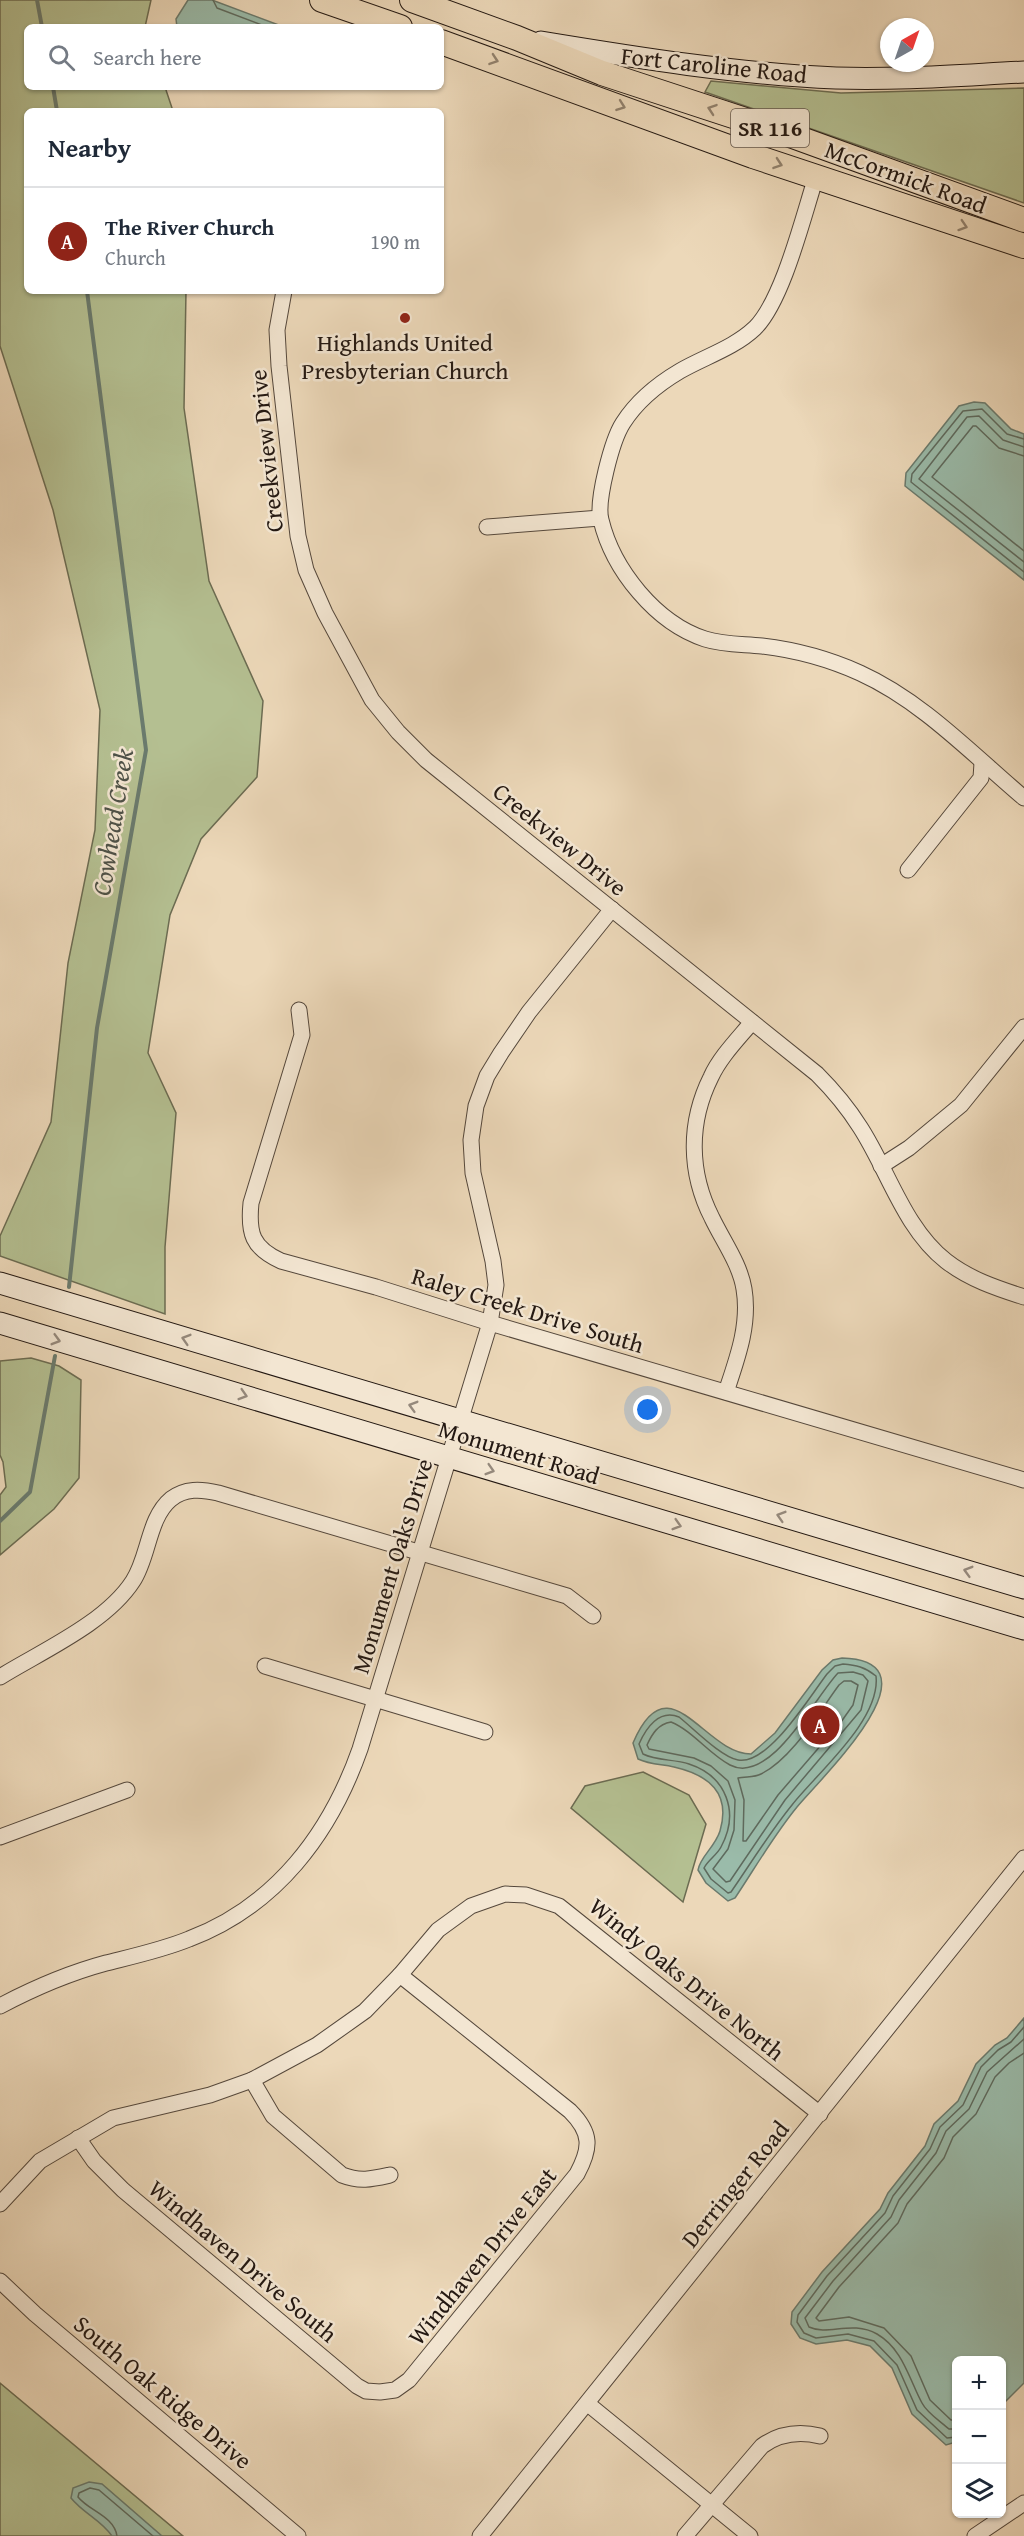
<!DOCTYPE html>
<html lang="en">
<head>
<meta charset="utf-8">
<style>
	body { margin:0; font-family:"Gentium Book Plus",serif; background:#f2f2f3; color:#1f2937 }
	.controls { position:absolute; right:18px; bottom:18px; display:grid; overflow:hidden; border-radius:9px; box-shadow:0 2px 4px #0004 }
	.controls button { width:54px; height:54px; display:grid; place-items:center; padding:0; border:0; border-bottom:2px solid #e0e1e3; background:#fff; color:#1f2937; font:30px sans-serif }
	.compass { position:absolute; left:880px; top:18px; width:54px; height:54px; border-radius:50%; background:#fff; box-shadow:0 2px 4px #0004; rotate:40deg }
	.you { position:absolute; left:648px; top:1410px; width:21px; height:21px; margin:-15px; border:4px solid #fff; border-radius:50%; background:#1a73e8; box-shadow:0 0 0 9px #1a73e833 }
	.badge { display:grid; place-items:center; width:39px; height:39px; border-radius:50%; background:#8f2418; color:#fff; font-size:20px; font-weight:700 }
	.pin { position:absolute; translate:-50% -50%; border:3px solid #fff; box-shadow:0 2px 6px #0006 }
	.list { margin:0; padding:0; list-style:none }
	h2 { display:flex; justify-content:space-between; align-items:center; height:78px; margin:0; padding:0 24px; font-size:26px }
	h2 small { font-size:20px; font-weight:400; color:#747a83 }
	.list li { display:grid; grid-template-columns:39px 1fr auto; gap:18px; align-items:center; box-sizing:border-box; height:108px; padding:0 24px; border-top:2px solid #e0e1e3 }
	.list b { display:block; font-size:22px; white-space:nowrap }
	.list p { margin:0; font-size:20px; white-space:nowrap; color:#747a83 }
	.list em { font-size:20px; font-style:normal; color:#747a83 }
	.icon { flex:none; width:33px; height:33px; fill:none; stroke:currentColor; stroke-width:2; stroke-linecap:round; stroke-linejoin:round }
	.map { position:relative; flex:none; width:1024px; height:2536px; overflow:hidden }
	.search { position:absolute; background:#fff; box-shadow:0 2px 4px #0004; left:24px; top:24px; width:420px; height:66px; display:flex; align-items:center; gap:15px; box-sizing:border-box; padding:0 21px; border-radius:9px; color:#747a83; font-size:22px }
	.panel { position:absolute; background:#fff; box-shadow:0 2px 4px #0004; left:24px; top:108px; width:420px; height:186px; border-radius:9px }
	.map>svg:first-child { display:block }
	.green { fill:#b4bf91; stroke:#6c6c52; stroke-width:1.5 }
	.water { fill:#9abbaa; stroke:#6a7a6d; stroke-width:1.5 }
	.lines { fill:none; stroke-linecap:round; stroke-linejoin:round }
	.shore { stroke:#5e6a5e; stroke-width:1.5 }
	.stream { stroke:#6a7a6d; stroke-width:4 }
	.street-casing { stroke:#55483c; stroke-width:17 }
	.secondary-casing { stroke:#231812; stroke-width:23 }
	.primary-casing { stroke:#231812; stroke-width:26 }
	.street { stroke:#f3e6d2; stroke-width:15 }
	.secondary { stroke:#f3e6d2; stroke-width:21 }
	.primary { stroke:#ecd8b9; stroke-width:24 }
	.oneway { stroke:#92826e }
	.oneway2 { stroke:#95897c }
	.poi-dot { fill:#8f2418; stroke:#f3e6d2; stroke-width:2 }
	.labels { text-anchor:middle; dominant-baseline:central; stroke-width:5; stroke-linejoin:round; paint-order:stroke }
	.shield { fill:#f3e6d2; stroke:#61564c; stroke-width:1.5 }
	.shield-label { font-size:22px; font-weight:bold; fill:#231812 }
	.street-label { font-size:24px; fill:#231812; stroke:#f3e6d2 }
	.poi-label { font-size:24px; fill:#231812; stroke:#f3e6d2 }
	.water-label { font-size:26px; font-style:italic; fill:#4d5147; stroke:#f3e6d2 }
</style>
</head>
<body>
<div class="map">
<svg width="1024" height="2536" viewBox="0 0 1024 2536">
	<rect width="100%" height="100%" fill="#ecd8b9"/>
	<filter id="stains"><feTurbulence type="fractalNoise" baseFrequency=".00333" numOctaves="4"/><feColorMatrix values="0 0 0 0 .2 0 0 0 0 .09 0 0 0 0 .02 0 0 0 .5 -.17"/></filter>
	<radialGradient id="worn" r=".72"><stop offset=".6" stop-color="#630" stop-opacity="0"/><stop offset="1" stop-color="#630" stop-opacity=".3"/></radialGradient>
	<!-- green -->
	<g class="green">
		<polygon points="0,0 151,0 145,27 27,27 27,87 165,87 173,111 27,111 27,291 186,291 184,408 209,581 263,701 257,777 201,839 170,915 148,1053 176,1113 165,1247 165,1314 0,1256 0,1236 51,1122 68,963 95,830 100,710 53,510 0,346"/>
		<polygon points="711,81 841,93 1024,88 1024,203 705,92"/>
		<polygon points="31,1358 59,1366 81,1380 79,1478 54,1509 0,1555 0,1495 6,1487 3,1462 0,1455 0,1361"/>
		<polygon points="643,1772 689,1795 706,1824 683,1902 571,1808 585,1786"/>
		<polygon points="0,2383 183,2536 0,2536"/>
	</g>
	<!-- water -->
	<g class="water">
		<polygon points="188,0 212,0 284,27 177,27 176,19"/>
		<polygon points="974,402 985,403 1011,429 1024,434 1024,580 905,486 906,473 959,406"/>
		<path d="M842 1658C944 1661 820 1779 797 1807 774 1835 755 1868 735 1898L728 1901 706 1883 698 1870C700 1857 715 1847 720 1831 731 1793 709 1775 674 1767 661 1764 651 1765 638 1759L633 1743C669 1659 704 1754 751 1754L775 1733 822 1670 833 1660Z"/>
		<polygon points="1024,2018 1024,2383 1002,2405 1002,2360 956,2360 956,2442 946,2445 912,2414 892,2368 870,2346 847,2340 816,2344 800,2338 791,2324 792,2312 822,2272 880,2209 888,2193 925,2146 934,2124 958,2101 976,2064 995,2045 1007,2038"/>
		<path d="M89 2482 102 2484 162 2536H112C100 2519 84 2514 71 2498L73 2488Z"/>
	</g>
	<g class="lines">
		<!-- shore -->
		<g class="shore">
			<polyline points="213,0 217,8 267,27"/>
			<polyline points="1024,439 1007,434 982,409 963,411 912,474 911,482 1024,572"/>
			<polyline points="1024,447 1003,440 979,416 967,417 919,479 1024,562"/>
			<polyline points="1024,456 999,448 976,426 973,426 932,477 1024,551"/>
			<path d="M843 1664C856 1665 865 1667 876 1676 881 1720 817 1773 792 1805 770 1832 751 1863 731 1892L728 1893 711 1879 704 1868C708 1860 717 1855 721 1847 740 1812 726 1776 689 1764 674 1759 657 1761 643 1754L639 1744C646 1728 659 1709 679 1717 693 1728 721 1757 738 1760 768 1766 810 1696 827 1674L835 1666Z"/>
			<path d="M853 1672 863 1675 868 1681 861 1710 785 1800 730 1881 726 1882 713 1869 728 1849 734 1830 735 1800 728 1781 711 1766 694 1758 649 1749 647 1745C652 1734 658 1724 671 1722 693 1731 709 1754 730 1765 770 1786 815 1697 838 1673Z"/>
			<path d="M851 1681 858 1685 853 1705 841 1722 778 1795 746 1841H743L744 1800 738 1778C745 1776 754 1778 761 1774 792 1759 819 1712 839 1685L844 1681Z"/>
			<polyline points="956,2420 951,2420 930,2400 911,2356 884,2328 849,2317 819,2321 816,2318 839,2287 898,2223 907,2204 944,2158 953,2137 976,2114 995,2077 1009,2063 1024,2053"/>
			<path d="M956 2429H949C940 2421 927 2413 922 2403 909 2379 903 2349 877 2334 852 2320 828 2336 809 2327L805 2318 833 2281 891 2217 899 2200 936 2153 946 2131 969 2109 987 2072 1024 2039"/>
			<polyline points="956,2437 947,2438 917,2410 897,2365 874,2341 848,2334 816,2338 804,2333 797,2322 798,2315 827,2276 885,2213 893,2196 930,2149 940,2127 963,2105 981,2067 998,2050 1011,2042 1024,2027"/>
			<path d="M117 2536C114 2516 89 2511 78 2497L79 2493 90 2488 99 2490 153 2536"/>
		</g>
		<!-- stream -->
		<g class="stream">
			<polyline points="37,0 42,27"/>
			<polyline points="53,87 57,111"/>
			<polyline points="69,1287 97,1028 146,750 87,291"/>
			<polyline points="0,1521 30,1492 55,1356"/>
		</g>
		<defs>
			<g id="street">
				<path d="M816 177C803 217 783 300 755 328 734 348 704 357 680 371 658 384 637 401 623 423 612 440 596 501 601 520 613 570 656 623 705 639 724 645 743 644 762 646 796 650 829 659 860 673 922 701 972 754 1024 798"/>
				<path d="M284 291 277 330 279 366 298 536 306 570 325 613 372 700 398 732 426 760 817 1074C833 1090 848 1108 860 1127 888 1170 904 1228 946 1261 969 1279 996 1288 1024 1297"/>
				<polyline points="487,527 600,518"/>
				<polyline points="908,870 981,778 982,763"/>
				<path d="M299 1010 302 1035 251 1203C248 1233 252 1248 281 1261L376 1287 490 1323 1024 1480"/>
				<polyline points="881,1166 909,1148 961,1105 1024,1027"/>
				<path d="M726 1392C737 1359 750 1325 744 1289 740 1264 723 1241 712 1218 689 1173 688 1123 711 1077 720 1057 738 1039 752 1022"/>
				<polyline points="265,1666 485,1732"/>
				<path d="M0 1677C42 1651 106 1623 133 1581 149 1557 148 1518 171 1499 185 1488 201 1489 218 1493L567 1596 593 1616"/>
				<polyline points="0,1837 127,1790"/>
				<path d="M0 2006C34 1988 69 1973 106 1963 134 1956 162 1950 189 1939 276 1906 330 1834 360 1749L490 1323 496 1285 493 1261 473 1173 471 1140 476 1106 487 1076 501 1053 529 1012 612 909"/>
				<path d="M252 2080 273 2116 342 2175C360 2182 372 2179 390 2175"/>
				<path d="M78 2138 94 2161 123 2190 357 2386 366 2391 380 2392 395 2390 409 2380 577 2174C591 2148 592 2133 570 2111L400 1975"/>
				<polyline points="0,2204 40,2161 113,2118 210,2095 252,2080 317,2045 365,2011 400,1975 438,1930 471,1906 505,1894 526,1895 559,1906 820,2114"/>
				<polyline points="0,2281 35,2314 298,2536"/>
				<polyline points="588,2404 750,2536"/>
				<polyline points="480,2536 1024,1858"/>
				<path d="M685 2536 762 2446C780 2433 799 2431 820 2436"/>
				<polyline points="975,2536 1024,2503"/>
			</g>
			<g id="secondary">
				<path d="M541 42C638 58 738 74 836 78 899 80 962 75 1024 72"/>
				<polyline points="0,1283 1024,1588"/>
				<polyline points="0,1323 1024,1629"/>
			</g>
			<g id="primary">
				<polyline points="322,0 400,27"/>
				<polyline points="412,0 517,38 602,73 779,131 1024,220"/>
				<polyline points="441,42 753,156 1024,246"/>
			</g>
		</defs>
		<!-- street casing -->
		<use href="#street" class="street-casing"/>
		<!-- secondary casing -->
		<use href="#secondary" class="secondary-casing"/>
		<!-- primary casing -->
		<use href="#primary" class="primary-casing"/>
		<!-- street -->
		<use href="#street" class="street"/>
		<!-- secondary -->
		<use href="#secondary" class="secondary"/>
		<!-- primary -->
		<use href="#primary" class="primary"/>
	</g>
	<!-- one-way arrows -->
	<defs><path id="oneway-chevron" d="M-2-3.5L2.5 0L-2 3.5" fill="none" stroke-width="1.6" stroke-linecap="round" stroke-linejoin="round" transform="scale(1.5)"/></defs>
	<g class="oneway">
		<use href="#oneway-chevron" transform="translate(494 60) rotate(19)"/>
		<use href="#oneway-chevron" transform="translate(621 106) rotate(20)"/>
		<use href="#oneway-chevron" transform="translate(712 109) rotate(-161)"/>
		<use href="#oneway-chevron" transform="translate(778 164) rotate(19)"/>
		<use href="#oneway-chevron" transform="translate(963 226) rotate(18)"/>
	</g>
	<g class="oneway2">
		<use href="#oneway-chevron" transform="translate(186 1339) rotate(-163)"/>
		<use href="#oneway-chevron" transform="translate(56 1340) rotate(16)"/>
		<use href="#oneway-chevron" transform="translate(243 1395) rotate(17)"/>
		<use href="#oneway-chevron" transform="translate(413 1406) rotate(-164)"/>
		<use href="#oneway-chevron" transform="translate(490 1470) rotate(17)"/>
		<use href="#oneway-chevron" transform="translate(781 1516) rotate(-163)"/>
		<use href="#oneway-chevron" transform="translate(677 1525) rotate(17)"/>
		<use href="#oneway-chevron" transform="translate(968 1571) rotate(-164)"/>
	</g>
	<!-- markers -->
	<circle class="poi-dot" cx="405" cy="318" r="6"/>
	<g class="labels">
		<!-- shield labels -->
		<rect class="shield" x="731" y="109" width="78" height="38" rx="4.5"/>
		<g class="shield-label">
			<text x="770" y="128">SR 116</text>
		</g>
		<!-- street labels -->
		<g class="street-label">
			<text transform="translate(714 65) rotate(6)">Fort Caroline Road</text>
			<text transform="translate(906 177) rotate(20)">McCormick Road</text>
			<text transform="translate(266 451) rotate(-96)">Creekview Drive</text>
			<text transform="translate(560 839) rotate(39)">Creekview Drive</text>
			<text transform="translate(528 1310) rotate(17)">Raley Creek Drive South</text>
			<text transform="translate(519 1452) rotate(17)">Monument Road</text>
			<text transform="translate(392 1566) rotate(-73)">Monument Oaks Drive</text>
			<text transform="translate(687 1979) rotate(39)">Windy Oaks Drive North</text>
			<text transform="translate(735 2184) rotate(-51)">Derringer Road</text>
			<text transform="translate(482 2256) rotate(-51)">Windhaven Drive East</text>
			<text transform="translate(243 2261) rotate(40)">Windhaven Drive South</text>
			<text transform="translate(163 2392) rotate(40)">South Oak Ridge Drive</text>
		</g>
		<!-- poi labels -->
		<g class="poi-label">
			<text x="405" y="342">Highlands United<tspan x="405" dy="28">Presbyterian Church</tspan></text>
		</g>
		<!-- water labels -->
		<g class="water-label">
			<text transform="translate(112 822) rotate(-81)">Cowhead Creek</text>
		</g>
	</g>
	<rect width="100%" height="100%" filter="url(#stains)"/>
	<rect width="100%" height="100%" fill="url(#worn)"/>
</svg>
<div class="controls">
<button>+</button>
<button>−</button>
<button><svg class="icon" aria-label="layers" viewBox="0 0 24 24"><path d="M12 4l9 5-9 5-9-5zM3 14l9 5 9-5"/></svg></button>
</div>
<svg class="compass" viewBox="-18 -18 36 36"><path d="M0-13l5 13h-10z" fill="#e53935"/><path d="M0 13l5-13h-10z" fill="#747a83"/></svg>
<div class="you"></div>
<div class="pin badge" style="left:820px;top:1725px">A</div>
<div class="search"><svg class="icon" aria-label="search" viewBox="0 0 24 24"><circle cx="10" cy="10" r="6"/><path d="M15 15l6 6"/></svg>Search here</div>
<section class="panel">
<h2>Nearby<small></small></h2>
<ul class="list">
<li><span class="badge">A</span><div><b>The River Church</b><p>Church</p></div><em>190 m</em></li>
</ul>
</section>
</div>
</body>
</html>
